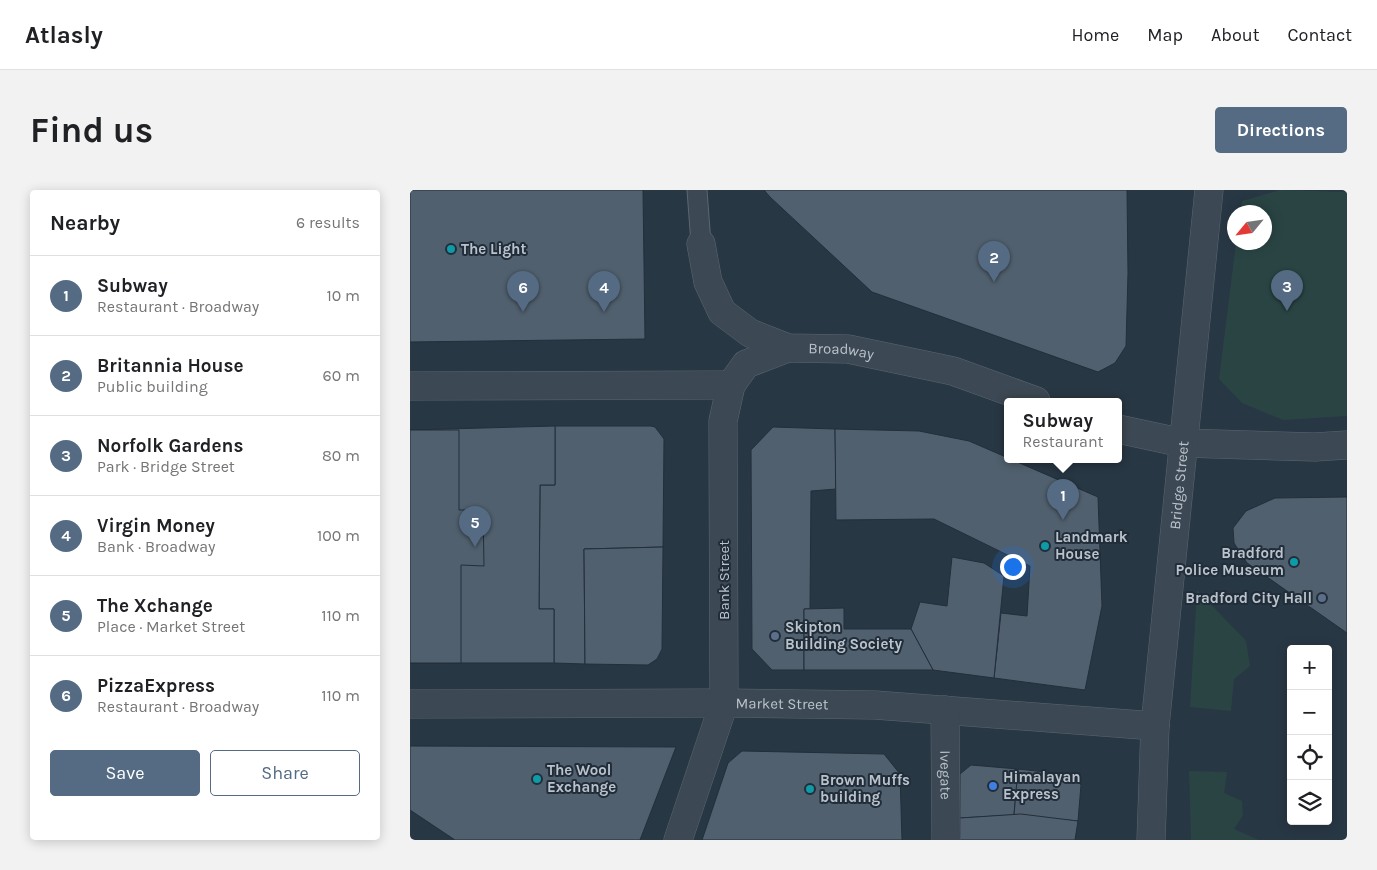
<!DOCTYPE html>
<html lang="en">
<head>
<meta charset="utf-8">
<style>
	body { margin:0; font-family:Karla,sans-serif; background:#f2f2f2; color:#202124 }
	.controls { position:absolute; right:15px; bottom:15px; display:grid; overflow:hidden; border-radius:5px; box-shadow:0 2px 12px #0003 }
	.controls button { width:45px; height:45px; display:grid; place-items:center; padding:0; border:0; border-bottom:1px solid #e0e0e0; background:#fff; color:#202124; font:25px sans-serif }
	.compass { position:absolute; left:817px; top:15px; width:45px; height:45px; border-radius:50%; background:#fff; box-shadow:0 2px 12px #0003; rotate:241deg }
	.you { position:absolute; left:602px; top:376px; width:18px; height:18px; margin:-12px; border:4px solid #fff; border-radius:50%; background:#1a73e8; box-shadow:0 0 0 8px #1a73e833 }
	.badge { display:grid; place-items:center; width:32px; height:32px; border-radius:50%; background:#546b83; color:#fff; font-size:16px; font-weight:700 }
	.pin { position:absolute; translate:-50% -41px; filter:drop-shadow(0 1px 2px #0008) }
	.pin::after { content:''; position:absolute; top:26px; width:18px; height:15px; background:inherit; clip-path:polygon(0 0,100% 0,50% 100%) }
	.popup { position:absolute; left:594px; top:208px; width:118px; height:65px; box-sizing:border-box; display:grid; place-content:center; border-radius:5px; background:#fff; filter:drop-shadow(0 1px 4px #0005); font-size:16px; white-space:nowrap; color:#757577 }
	.popup b { font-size:19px; color:#202124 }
	.popup::after { content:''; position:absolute; left:50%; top:100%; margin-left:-10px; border:10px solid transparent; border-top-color:#fff }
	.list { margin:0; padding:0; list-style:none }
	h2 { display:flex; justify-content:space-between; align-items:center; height:65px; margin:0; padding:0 20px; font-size:21px }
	h2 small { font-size:16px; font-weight:400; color:#757577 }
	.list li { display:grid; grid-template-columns:32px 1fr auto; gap:15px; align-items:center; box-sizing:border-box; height:80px; padding:0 20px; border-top:1px solid #e0e0e0 }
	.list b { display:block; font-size:19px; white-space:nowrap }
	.list p { margin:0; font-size:16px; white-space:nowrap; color:#757577 }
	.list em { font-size:16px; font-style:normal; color:#757577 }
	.actions { display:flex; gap:10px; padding:15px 20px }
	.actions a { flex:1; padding:11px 0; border:1px solid #546b83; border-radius:5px; text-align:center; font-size:18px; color:#546b83 }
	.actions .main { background:#546b83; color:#fff }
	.icon { flex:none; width:28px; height:28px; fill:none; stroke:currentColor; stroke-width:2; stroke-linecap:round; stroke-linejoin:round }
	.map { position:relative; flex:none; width:937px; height:650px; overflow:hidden; border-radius:5px }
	header { display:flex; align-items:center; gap:30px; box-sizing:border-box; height:70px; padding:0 25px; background:#fff; border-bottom:1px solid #e0e0e0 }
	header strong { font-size:24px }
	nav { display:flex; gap:28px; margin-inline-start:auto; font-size:18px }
	.intro { display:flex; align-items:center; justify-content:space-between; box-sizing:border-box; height:120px; padding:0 30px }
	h1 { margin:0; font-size:35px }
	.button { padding:12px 22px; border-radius:5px; background:#546b83; color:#fff; font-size:18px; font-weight:700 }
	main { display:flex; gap:30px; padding:0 30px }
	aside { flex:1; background:#fff; border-radius:5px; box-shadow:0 2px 12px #0003 }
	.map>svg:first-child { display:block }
	.green { fill:#2a4444 }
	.building { fill:#51606e; stroke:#232f3b }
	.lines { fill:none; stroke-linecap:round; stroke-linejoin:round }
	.lane-casing { stroke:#5b6671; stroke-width:21 }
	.street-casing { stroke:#5b6671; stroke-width:29 }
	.lane { stroke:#3c4853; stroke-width:19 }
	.street { stroke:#3c4853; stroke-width:28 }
	.culture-dot { fill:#0f9aa8; stroke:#212d39; stroke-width:2 }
	.service-dot { fill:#5c6f8a; stroke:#212d39; stroke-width:2 }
	.shop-dot { fill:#3f7fe0; stroke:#212d39; stroke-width:2 }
	.labels { text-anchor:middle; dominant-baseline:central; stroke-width:4; stroke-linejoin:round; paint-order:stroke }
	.poi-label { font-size:15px; font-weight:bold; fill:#bac3cd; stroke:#212d39; text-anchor:start }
	.street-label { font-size:15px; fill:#bac3cd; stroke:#212d39 }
</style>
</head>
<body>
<header>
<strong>Atlasly</strong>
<nav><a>Home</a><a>Map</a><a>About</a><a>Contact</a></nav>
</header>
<div class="intro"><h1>Find us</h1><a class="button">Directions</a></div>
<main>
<aside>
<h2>Nearby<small>6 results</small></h2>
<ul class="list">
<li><span class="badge">1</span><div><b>Subway</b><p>Restaurant · Broadway</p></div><em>10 m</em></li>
<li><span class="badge">2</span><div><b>Britannia House</b><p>Public building</p></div><em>60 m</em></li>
<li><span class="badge">3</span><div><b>Norfolk Gardens</b><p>Park · Bridge Street</p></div><em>80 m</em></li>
<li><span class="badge">4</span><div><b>Virgin Money</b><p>Bank · Broadway</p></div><em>100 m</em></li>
<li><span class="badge">5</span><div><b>The Xchange</b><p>Place · Market Street</p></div><em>110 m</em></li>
<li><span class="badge">6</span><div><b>PizzaExpress</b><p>Restaurant · Broadway</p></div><em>110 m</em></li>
</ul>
<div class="actions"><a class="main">Save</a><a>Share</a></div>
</aside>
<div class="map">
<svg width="937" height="650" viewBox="0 0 937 650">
	<rect width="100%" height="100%" fill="#283744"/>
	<!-- green -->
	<g class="green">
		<polygon points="870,0 937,2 937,226 873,230 832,213 809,189 826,53 854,52 854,22 830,22 832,11"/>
		<polygon points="787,400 836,451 840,476 824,489 821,521 780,517"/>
		<polygon points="779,581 817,582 814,603 832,611 833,625 824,639 849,650 781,650"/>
	</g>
	<!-- building -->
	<g class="building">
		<polygon points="0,0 233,0 235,149 0,152"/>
		<polygon points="354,0 717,0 718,83 716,156 705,173 688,182 462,102 360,7"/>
		<polygon points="145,236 241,236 245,237 254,249 253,357 174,359 175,474 144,473 144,419 129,419 130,295 145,295"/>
		<polygon points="145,236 145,295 130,295 129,419 144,419 144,473 0,473 0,240"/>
		<polygon points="363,237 425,239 426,299 401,301 400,419 394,419 394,480 362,480 342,459 341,260"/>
		<polygon points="425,239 509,241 559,251 688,307 692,416 675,500 584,488 591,423 617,426 620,376 524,329 426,330"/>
		<polygon points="0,240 49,240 49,320 73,320 74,376 51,375 51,473 0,473"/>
		<polygon points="937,307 937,443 837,373 824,353 823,338 836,321 865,308"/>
		<polygon points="253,357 252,459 247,469 238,475 175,474 174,359"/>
		<polygon points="542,367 574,373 594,386 584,488 523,480 501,439 510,412 537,416"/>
		<polygon points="434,418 434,439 501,439 523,480 394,480 394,419"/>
		<polygon points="0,556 266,557 230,650 45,650 0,620"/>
		<polygon points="332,561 474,564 490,584 492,650 292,650 318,573"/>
		<polygon points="561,575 608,579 604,625 550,628 550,584"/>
		<polygon points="608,579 663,585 671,595 668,631 604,625"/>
		<polygon points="611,624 668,631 665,650 550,650 550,628"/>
	</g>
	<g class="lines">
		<defs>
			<polyline id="lane" points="287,0 291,54"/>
			<g id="street">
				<path id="s1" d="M291 54 298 92 312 122 340 143 378 158 438 159 543 181 626 211"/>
				<polyline points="0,196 321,195"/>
				<polyline points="708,239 773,253 905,257 937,255"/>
				<path id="s2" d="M0 514 314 513 465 515 745 536"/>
				<path id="s3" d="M535 520 536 650"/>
				<polyline points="268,650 314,513 313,231 321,195 336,174 378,158"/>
				<path id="s4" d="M741 650 745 536 799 0"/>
			</g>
		</defs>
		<!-- lane casing -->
		<use href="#lane" class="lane-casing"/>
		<!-- street casing -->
		<use href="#street" class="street-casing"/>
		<!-- lane -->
		<use href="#lane" class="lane"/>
		<!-- street -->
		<use href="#street" class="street"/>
	</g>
	<!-- markers -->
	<g class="culture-dot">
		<circle cx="41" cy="59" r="5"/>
		<circle cx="635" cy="356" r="5"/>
		<circle cx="884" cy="372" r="5"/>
		<circle cx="127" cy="589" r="5"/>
		<circle cx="400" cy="599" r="5"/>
	</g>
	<g class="service-dot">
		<circle cx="912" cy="408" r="5"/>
		<circle cx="365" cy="446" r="5"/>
	</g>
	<circle class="shop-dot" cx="583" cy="596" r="5"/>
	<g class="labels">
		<!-- poi labels -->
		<g class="poi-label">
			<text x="51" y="59">The Light</text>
			<text x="645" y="347">Landmark<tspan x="645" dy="17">House</tspan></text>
			<text x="874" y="363" text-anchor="end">Bradford<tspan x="874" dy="17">Police Museum</tspan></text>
			<text x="902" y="408" text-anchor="end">Bradford City Hall</text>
			<text x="375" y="437">Skipton<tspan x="375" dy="17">Building Society</tspan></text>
			<text x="137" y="580">The Wool<tspan x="137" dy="17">Exchange</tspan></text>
			<text x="593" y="587">Himalayan<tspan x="593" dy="17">Express</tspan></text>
			<text x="410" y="590">Brown Muffs<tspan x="410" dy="17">building</tspan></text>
		</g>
		<!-- street labels -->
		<g class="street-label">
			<text stroke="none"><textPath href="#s1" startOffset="201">Broadway</textPath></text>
			<text stroke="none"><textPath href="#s4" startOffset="356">Bridge Street</textPath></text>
			<text transform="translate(314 390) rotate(-90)">Bank Street</text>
			<text stroke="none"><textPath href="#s2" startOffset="372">Market Street</textPath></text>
			<text stroke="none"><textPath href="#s3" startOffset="65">Ivegate</textPath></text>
		</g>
	</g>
</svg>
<div class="controls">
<button>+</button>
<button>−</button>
<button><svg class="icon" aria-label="locate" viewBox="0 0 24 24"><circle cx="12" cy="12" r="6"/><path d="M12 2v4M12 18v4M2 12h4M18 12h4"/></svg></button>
<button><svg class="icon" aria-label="layers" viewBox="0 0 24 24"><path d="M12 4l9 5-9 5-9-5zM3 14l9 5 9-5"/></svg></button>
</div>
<svg class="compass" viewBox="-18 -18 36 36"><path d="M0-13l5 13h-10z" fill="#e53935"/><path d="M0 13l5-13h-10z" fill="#757577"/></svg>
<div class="you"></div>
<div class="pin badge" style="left:653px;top:330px">1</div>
<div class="popup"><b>Subway</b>Restaurant</div>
<div class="pin badge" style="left:584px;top:92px">2</div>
<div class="pin badge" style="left:877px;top:121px">3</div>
<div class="pin badge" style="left:194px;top:122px">4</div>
<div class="pin badge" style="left:65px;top:357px">5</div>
<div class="pin badge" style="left:113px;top:122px">6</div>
</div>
</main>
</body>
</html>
